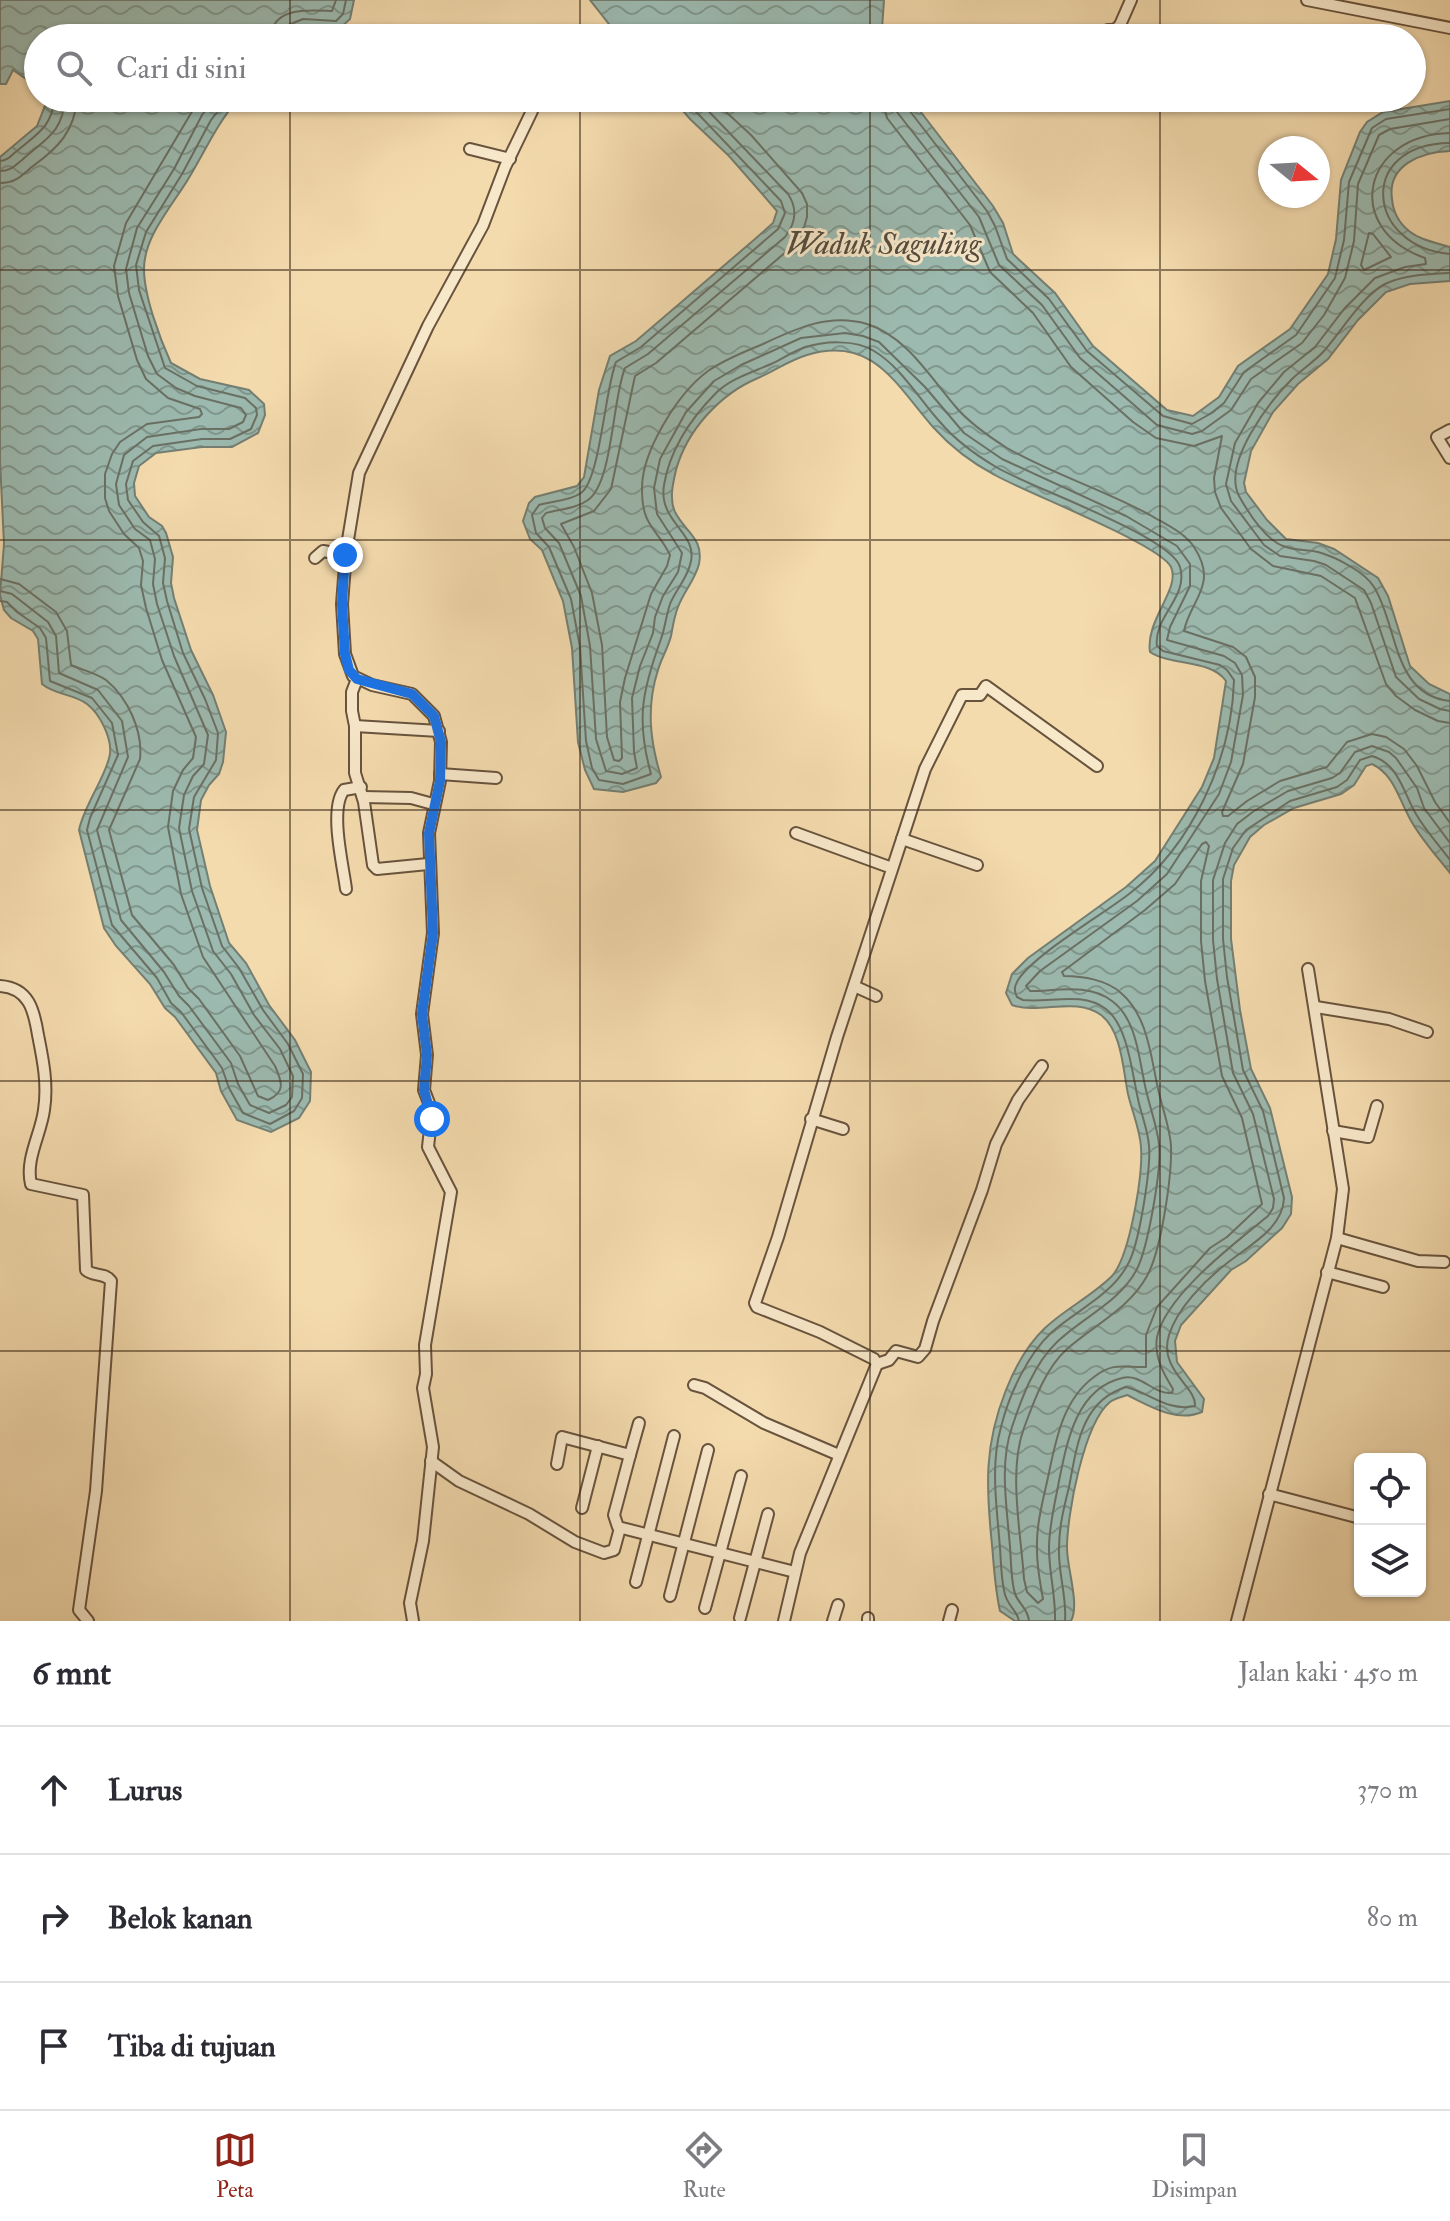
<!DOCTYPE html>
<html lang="id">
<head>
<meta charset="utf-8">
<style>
	body { margin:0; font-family:"IM FELL Double Pica",serif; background:#f2f2f3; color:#2b2b33 }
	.controls { position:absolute; right:24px; bottom:24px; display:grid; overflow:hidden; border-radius:12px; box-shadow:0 2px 6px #0004 }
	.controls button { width:72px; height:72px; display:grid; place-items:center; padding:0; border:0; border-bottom:2px solid #e1e1e2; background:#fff; color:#2b2b33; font:40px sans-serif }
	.compass { position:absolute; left:1258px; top:136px; width:72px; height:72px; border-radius:50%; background:#fff; box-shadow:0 2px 6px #0004; rotate:108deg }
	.stop { position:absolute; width:24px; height:24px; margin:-18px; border:6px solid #1a73e8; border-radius:50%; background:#fff }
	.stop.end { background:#1a73e8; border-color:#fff; box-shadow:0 2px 8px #0008 }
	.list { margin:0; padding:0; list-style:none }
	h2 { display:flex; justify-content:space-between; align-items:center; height:104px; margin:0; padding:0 32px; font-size:34px }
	h2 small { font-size:26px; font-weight:400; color:#7c7c81 }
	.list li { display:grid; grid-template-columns:52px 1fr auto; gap:24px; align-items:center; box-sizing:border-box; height:128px; padding:0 32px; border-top:2px solid #e1e1e2 }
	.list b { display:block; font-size:30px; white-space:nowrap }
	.list em { font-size:26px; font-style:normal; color:#7c7c81 }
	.icon { flex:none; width:44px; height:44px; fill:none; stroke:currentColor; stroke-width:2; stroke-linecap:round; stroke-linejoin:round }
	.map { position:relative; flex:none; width:1450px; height:1621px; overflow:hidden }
	.search { position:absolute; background:#fff; box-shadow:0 2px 6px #0004; left:24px; right:24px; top:24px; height:88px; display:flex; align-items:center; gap:20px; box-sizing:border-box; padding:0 28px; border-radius:44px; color:#7c7c81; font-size:30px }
	.sheet { height:488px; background:#fff }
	nav { display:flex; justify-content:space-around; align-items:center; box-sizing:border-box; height:112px; border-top:2px solid #e1e1e2; background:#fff; font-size:22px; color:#7c7c81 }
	nav a { display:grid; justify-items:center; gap:4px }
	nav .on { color:#8f2418 }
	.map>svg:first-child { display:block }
	.water { fill:url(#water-waves); stroke:#747f73; stroke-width:2 }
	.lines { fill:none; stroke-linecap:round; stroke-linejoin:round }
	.shore { stroke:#6a7064; stroke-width:2 }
	.street-casing { stroke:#68533d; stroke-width:14 }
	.street { stroke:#f8e8ca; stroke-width:10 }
	.route { stroke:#1a73e8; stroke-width:10 }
	.grid { fill:none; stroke:#392617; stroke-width:2; stroke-opacity:0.55 }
	.labels { text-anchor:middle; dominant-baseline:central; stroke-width:6; stroke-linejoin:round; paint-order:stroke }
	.water-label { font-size:32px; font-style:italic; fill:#524b3d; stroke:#f8e8ca }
</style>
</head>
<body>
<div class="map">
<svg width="1450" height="1621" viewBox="0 0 1450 1621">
	<defs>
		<pattern id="water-waves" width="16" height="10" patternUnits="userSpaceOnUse" patternTransform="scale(2)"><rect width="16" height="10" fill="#9cbab0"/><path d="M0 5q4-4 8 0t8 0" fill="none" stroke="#80978e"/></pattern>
	</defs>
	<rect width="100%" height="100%" fill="#f4dbae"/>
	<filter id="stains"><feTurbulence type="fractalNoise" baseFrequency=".0025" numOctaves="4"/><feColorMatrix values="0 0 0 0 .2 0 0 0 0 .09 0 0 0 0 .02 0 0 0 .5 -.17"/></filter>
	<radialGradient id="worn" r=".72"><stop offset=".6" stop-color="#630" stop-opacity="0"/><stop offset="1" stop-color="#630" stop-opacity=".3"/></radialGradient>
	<!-- water -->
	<g class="water">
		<path d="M0 0H354L350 19 338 30C320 28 299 22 286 38H38V87L13 70 6 84H0Z"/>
		<polygon points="590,0 884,0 882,29 885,38 620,38"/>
		<path d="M48 98H239C218 122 206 149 190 176 174 204 144 235 144 269 144 296 160 339 171 363L200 379 249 390 264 404 265 415 258 433 232 447H202L156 453 139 466 134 483 135 496 149 517 162 526 166 533 173 557 171 583 174 598 191 650 213 695 226 732 223 762 219 774 209 785 201 800 197 830 210 886 229 943 246 963 269 1005 295 1040 311 1072 310 1101 299 1118 271 1132 237 1120 221 1091 216 1073 175 1017 165 1008 150 984 116 946 104 928 79 830C84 805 107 775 110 754 112 738 100 714 87 704 74 694 55 695 42 684L38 639 33 631 11 618 4 610 0 595 4 544 0 461V157L37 126Z"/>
		<path d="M672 98H910L993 206 1003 223 1013 254 1055 293 1093 346 1167 410 1193 416 1219 397 1238 366 1290 329 1328 274 1336 239 1341 180 1360 132 1367 122 1383 112 1450 101V151C1421 152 1387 165 1392 199 1393 211 1399 223 1409 231 1420 240 1437 243 1450 247V281L1410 284 1386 292 1358 320 1328 359 1298 384 1273 412 1251 451 1244 483 1246 492 1267 520 1286 539 1318 543 1334 549 1378 578 1388 596 1410 666 1429 684 1450 694V873C1436 855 1418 836 1408 815 1398 796 1393 774 1372 764L1366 766 1354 785 1341 794 1294 808 1264 825 1250 837 1234 865 1231 881V939L1240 1010 1251 1069 1270 1108 1292 1197 1291 1214 1282 1228 1246 1261 1231 1270 1181 1325 1175 1341 1177 1362 1204 1399 1202 1412C1176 1423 1150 1406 1127 1395 1122 1397 1115 1398 1110 1402 1084 1423 1067 1514 1067 1548 1067 1569 1080 1604 1071 1621H1015L1000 1611C995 1589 994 1567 992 1545 986 1486 984 1445 1006 1390 1015 1367 1027 1345 1045 1328 1065 1309 1092 1296 1112 1276 1130 1256 1143 1174 1141 1147 1140 1130 1132 1111 1128 1094 1123 1070 1122 1031 1101 1015 1075 996 1040 1015 1012 1005L1006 993 1012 974 1028 958 1126 887 1155 861 1202 787 1214 758 1226 681C1211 659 1171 666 1150 652 1145 620 1181 589 1171 567 1160 544 1024 492 995 475 972 463 950 446 933 427 896 385 873 335 807 355 790 360 774 371 758 378 720 394 687 430 676 470 673 483 669 499 675 512 685 532 704 538 699 564 695 580 684 591 678 607 674 617 673 626 671 636 668 648 661 659 658 670 646 707 650 741 661 777L656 783 623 792 594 789 585 770 578 742 572 648 563 601 542 550 530 539 523 521 529 503 535 497 577 486 584 477 599 390 610 356 636 341 755 239 773 223 777 211 729 156 690 119Z"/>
	</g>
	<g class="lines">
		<!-- shore -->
		<g class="shore">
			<path d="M270 38C273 6 309 10 332 11L336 0"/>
			<polyline points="281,38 286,26 303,19 336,21 343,14 346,0"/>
			<path d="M683 98 781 201 785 213 778 229 641 347 616 362C605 389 600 480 581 493 570 501 552 501 539 505L532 515 536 533 549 547 571 599 580 647 586 741 592 768 599 780 623 784 651 774C636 720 642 691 661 639 665 628 666 616 670 604 676 589 688 578 691 561 697 532 658 522 664 485 670 449 692 417 717 392 732 378 753 372 771 364 782 359 792 352 803 348 823 341 855 339 874 351 901 367 919 399 940 422 955 440 976 455 996 467 1029 487 1171 536 1180 567 1189 597 1153 617 1157 646L1163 651 1220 665 1227 670 1234 680C1232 758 1192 846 1129 894 1102 915 1035 954 1018 980 1014 987 1014 991 1017 997L1023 1000C1050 1003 1082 991 1106 1009 1128 1026 1132 1073 1138 1099 1141 1114 1148 1130 1149 1146 1151 1169 1139 1245 1128 1264 1112 1295 1077 1310 1052 1332 1027 1355 1009 1395 1001 1427 990 1466 997 1508 1000 1548 1001 1562 1001 1576 1004 1590 1006 1606 1017 1609 1019 1621"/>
			<path d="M696 98 788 194C798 209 796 223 785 237L648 354 625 368C612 400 613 482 588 500 576 509 559 509 546 513L542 518 545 528 559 543 581 596 590 646 596 739 606 771 622 774 637 768 634 752 632 698 640 666 653 633 655 617 663 596 678 572 682 553 657 514 654 488 660 459 686 412 714 381 741 365 801 338 845 333 863 336 879 342 925 387 964 433 1002 459 1126 516 1177 546 1190 564V586L1170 627 1167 640 1224 656 1235 663 1242 675 1243 695 1231 762 1219 794 1167 874 1137 901 1040 971 1026 986 1030 991C1057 991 1088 983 1112 1001 1138 1020 1139 1062 1146 1090 1150 1108 1157 1126 1159 1144 1162 1168 1148 1247 1137 1269 1120 1302 1083 1317 1057 1342 1034 1364 1022 1397 1012 1427 999 1464 1007 1508 1010 1547 1011 1561 1011 1576 1014 1590 1016 1603 1028 1607 1029 1621"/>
			<path d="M711 98 751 135 802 193 807 204V217L803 231 794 245 656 363 635 376 611 489 594 511 561 524 574 547 592 593 602 645 607 737 614 760 619 761 622 758 620 702 625 678 651 594 667 566 670 555C657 528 642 527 642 490 641 452 678 393 708 371 725 359 744 352 763 344 797 328 829 313 867 324 906 336 930 377 955 406 969 423 988 436 1007 448 1052 474 1104 490 1150 515 1165 524 1184 532 1194 547 1219 585 1190 600 1184 631L1233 647 1246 657 1255 677V697L1243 764 1222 812 1223 816H1228L1247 801 1280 781 1327 767 1347 742 1372 734 1386 737 1404 749 1417 766 1435 802 1450 823"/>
			<polyline points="882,98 887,118 970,225 990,272 1033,313 1071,367 1133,422 1156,438 1194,446 1222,436 1214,478 1215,492 1221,508 1251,549 1273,566 1321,576 1355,598 1386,684 1396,696 1415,710 1438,721 1450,723"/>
			<polyline points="894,98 897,112 979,217 999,265 1042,305 1080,358 1157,425 1192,434 1202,431 1231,410 1251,379 1302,343 1324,315 1345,278 1354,241 1358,184 1379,135 1390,129 1450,119"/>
			<polyline points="904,98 906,106 987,211 995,226 1007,259 1049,299 1087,351 1163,416 1192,424 1210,414 1224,403 1244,372 1296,335 1335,278 1344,240 1349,182 1372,128 1386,119 1450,109"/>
			<path d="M1450 133C1362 135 1342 229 1425 258L1426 264 1405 267 1375 278 1344 309 1315 347 1284 372 1258 403 1235 443 1226 484 1231 501 1264 545 1280 556 1314 561 1326 565 1364 590 1371 603 1396 677 1419 699 1440 709 1450 711"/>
			<path d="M1450 143C1356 144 1366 247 1450 254"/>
			<path d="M0 161C9 160 10 156 17 151 38 133 51 128 55 98"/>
			<path d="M0 171C11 171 14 166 22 160 45 139 63 133 65 98"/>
			<path d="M0 183C16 183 22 175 33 166 58 148 75 131 77 98"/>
			<polygon points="1369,233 1373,234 1391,257 1364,270 1361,265"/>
			<path d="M1450 273C1429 274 1404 275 1385 284 1363 295 1340 333 1324 351 1314 362 1302 369 1292 379 1269 402 1222 463 1239 496 1248 512 1265 539 1283 546 1294 551 1307 549 1318 552 1336 557 1365 572 1374 587 1398 625 1392 695 1450 701"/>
			<path d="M0 579 19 584 56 612 67 631 71 665C82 670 96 673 106 680 128 698 143 731 140 759L109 830 132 915 174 965 188 988 199 999 240 1056 258 1096 268 1100C286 1092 282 1082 275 1066L203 957 181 894 168 827 173 791 183 770 193 758 196 737 162 660 146 608 141 585 143 561 139 548 124 534 109 511 105 498V474L112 454 120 442 147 424 199 417 202 414 200 409 168 398 146 379 137 360 118 296 114 266 126 223 200 98"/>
			<polyline points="0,591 12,594 48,622 56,636 59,673 98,690 122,721 128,757 97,830 121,920 164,972 179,996 189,1006 231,1063 238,1084 250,1105 269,1113 286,1105 292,1097 293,1076 280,1049 254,1015 231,974 213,951 192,891 179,828 184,795 193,776 204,764 208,735 174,656 157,604 153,584 155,559 150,540 135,529 119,505 116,484 124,455 147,437 201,429 229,429 243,422 246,415 241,408 195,396 176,388 157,374 148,356 129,293 126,269 137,228 174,169 202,115 215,98"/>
			<polyline points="0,601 7,602 17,612 40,628 46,638 50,681 92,698 112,723 118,755 90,818 87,830 112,925 157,978 171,1003 181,1012 222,1068 229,1088 243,1113 270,1124 294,1111 302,1098 303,1074 288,1044 263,1010 239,968 222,946 202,888 189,829 194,797 216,760 218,733 205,699 183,653 167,601 163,583 165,558 159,536 143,522 128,500 126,484 133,461 153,446 202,439 230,439 251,429 257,415 256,408 245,398 197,386 165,368 139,290 136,265 146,232 182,174 211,120 228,98"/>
			<path d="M1206 842 1209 846 1201 881V941L1205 981 1222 1076 1242 1118 1262 1204 1227 1237 1210 1248 1157 1307 1146 1335V1367C1126 1368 1114 1361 1094 1377 1061 1401 1055 1445 1047 1482 1042 1504 1036 1527 1037 1550 1037 1566 1040 1583 1043 1599L1038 1603 1027 1592 1024 1579C1021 1533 1008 1471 1024 1428 1034 1401 1045 1369 1067 1349 1094 1325 1129 1309 1147 1276 1161 1251 1172 1177 1171 1146 1170 1129 1163 1110 1159 1093 1151 1060 1149 1017 1121 993 1107 980 1083 976 1064 976L1062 972 1145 910 1175 884 1202 844Z"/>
			<path d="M1055 1621C1056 1597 1049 1573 1049 1548 1049 1526 1055 1503 1059 1481 1067 1442 1076 1389 1122 1378 1141 1373 1154 1395 1172 1393L1173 1389C1163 1373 1154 1356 1157 1337 1166 1295 1235 1243 1268 1216L1273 1208 1274 1199 1253 1114 1233 1073 1217 979 1213 940V880L1225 843 1237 824 1254 811 1288 791 1332 778 1340 773 1355 752 1372 746 1389 752 1396 758 1417 788 1424 808 1450 843"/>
			<path d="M1065 1621C1067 1597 1058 1573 1059 1548 1059 1527 1064 1507 1069 1487 1077 1446 1081 1401 1126 1387 1151 1393 1167 1412 1195 1406 1197 1387 1158 1370 1169 1335 1177 1309 1204 1281 1226 1264 1248 1246 1283 1229 1284 1198L1263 1111 1243 1070 1227 977 1223 939V879L1233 848 1246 830 1290 801 1337 787 1347 780 1360 760 1372 756C1399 764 1403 792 1416 814 1425 830 1439 845 1450 860"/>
		</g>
		<defs>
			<g id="street">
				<polyline points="1307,0 1450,28"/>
				<polyline points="1104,38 1108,30 1115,30 1120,25 1131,0"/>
				<polyline points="470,149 510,159"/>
				<polyline points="1450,430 1437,437 1450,458"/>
				<polyline points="315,558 323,551 345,555"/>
				<polyline points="357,679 352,692 352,711 355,726 355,773 364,802 373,865 377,869 428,864"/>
				<polyline points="355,726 439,731"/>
				<polyline points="440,774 496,778"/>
				<polyline points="363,797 411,798 433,804"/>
				<polyline points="796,833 892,868"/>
				<polyline points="902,839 977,865"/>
				<path d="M346 889C343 865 329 809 344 790L361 787"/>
				<path d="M0 986C29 988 34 1010 38 1035 43 1060 48 1084 44 1110 41 1134 25 1159 31 1184L83 1195 86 1270C94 1277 104 1272 111 1281L96 1491 79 1610 88 1621"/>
				<polyline points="854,986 876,996"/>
				<polyline points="1316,1007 1389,1019 1427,1032"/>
				<polyline points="811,1119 843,1129"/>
				<polyline points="1333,1131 1368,1137 1377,1106"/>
				<polyline points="1337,1238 1418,1261 1444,1262"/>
				<polyline points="1327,1272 1383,1287"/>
				<polyline points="877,1364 889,1360 896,1351 918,1357 925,1349 933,1321 982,1190 996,1144 1018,1100 1042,1066"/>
				<polyline points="694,1385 705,1388 764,1423 839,1455"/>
				<polyline points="630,1455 639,1423"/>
				<polyline points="431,1461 459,1481 529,1514 575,1542 604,1553 614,1550 620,1528"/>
				<polyline points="557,1464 562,1437 630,1455 614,1515 618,1527 795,1572"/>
				<polyline points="1269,1494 1360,1518"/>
				<polyline points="582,1508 598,1446"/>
				<polyline points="636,1582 674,1436"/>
				<polyline points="670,1596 708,1450"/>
				<polyline points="705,1608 741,1476"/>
				<polyline points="740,1618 768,1514"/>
				<polyline points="413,1621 410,1603 423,1541 433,1447 423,1388 426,1374 425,1345 451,1192 428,1147 432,1111 424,1090 427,1055 422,1014 433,933 429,833 440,781 441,742 434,716 412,694 372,685 353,676 345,654 342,604 346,552 359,473 428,326 483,225 505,167 532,111"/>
				<polyline points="784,1621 800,1553 877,1364 874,1359 820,1332 757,1307 755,1303 778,1237 837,1037 925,769 962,695 980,695 986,686 1097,766"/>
				<polyline points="833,1621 838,1605"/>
				<polyline points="868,1621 868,1618"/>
				<polyline points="949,1621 952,1610"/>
				<polyline points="1237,1621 1337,1238 1343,1189 1308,969"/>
			</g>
		</defs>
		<!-- street casing -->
		<use href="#street" class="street-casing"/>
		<!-- street -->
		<use href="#street" class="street"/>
	</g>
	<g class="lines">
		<!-- route -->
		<polyline class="route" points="345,555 342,604 345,654 349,670 357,679 412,694 434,716 441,742 440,781 429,833 433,933 422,1014 427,1055 424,1090 432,1119"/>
	</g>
	<!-- grid -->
	<path class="grid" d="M290 0V38M580 0V38M870 0V38M1160 0V38M290 98V1621M580 98V1621M870 98V1621M1160 98V1621M0 270H1450M0 540H1450M0 810H1450M0 1081H1450M0 1351H1450"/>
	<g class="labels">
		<!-- water labels -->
		<g class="water-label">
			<text x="883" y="244">Waduk Saguling</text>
		</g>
	</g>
	<rect width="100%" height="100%" filter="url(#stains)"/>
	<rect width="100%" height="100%" fill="url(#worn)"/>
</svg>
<div class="controls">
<button><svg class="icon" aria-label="locate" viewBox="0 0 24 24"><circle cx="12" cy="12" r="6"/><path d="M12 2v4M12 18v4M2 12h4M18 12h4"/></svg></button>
<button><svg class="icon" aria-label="layers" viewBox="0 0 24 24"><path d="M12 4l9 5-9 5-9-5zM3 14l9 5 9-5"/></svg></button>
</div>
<svg class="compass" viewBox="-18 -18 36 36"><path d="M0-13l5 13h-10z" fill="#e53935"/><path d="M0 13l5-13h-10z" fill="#7c7c81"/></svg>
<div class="stop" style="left:432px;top:1119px"></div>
<div class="stop end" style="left:345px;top:555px"></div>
<div class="search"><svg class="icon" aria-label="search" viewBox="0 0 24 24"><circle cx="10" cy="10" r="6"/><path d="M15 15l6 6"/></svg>Cari di sini</div>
</div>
<section class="sheet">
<h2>6 mnt<small>Jalan kaki · 450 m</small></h2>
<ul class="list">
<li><svg class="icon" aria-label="ahead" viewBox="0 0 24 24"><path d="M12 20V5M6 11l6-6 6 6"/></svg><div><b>Lurus</b></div><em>370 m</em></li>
<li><svg class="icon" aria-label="right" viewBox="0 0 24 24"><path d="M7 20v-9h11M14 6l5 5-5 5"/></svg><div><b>Belok kanan</b></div><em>80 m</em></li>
<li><svg class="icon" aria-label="arrive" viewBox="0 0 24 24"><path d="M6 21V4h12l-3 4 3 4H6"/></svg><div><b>Tiba di tujuan</b></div></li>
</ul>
</section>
<nav>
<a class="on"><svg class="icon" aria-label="map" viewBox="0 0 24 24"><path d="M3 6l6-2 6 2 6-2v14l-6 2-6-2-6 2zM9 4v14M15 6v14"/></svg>Peta</a>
<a><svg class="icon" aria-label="directions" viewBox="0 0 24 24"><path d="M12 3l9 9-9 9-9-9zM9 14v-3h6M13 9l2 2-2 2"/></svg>Rute</a>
<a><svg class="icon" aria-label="saved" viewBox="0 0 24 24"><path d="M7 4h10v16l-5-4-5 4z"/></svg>Disimpan</a>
</nav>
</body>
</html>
